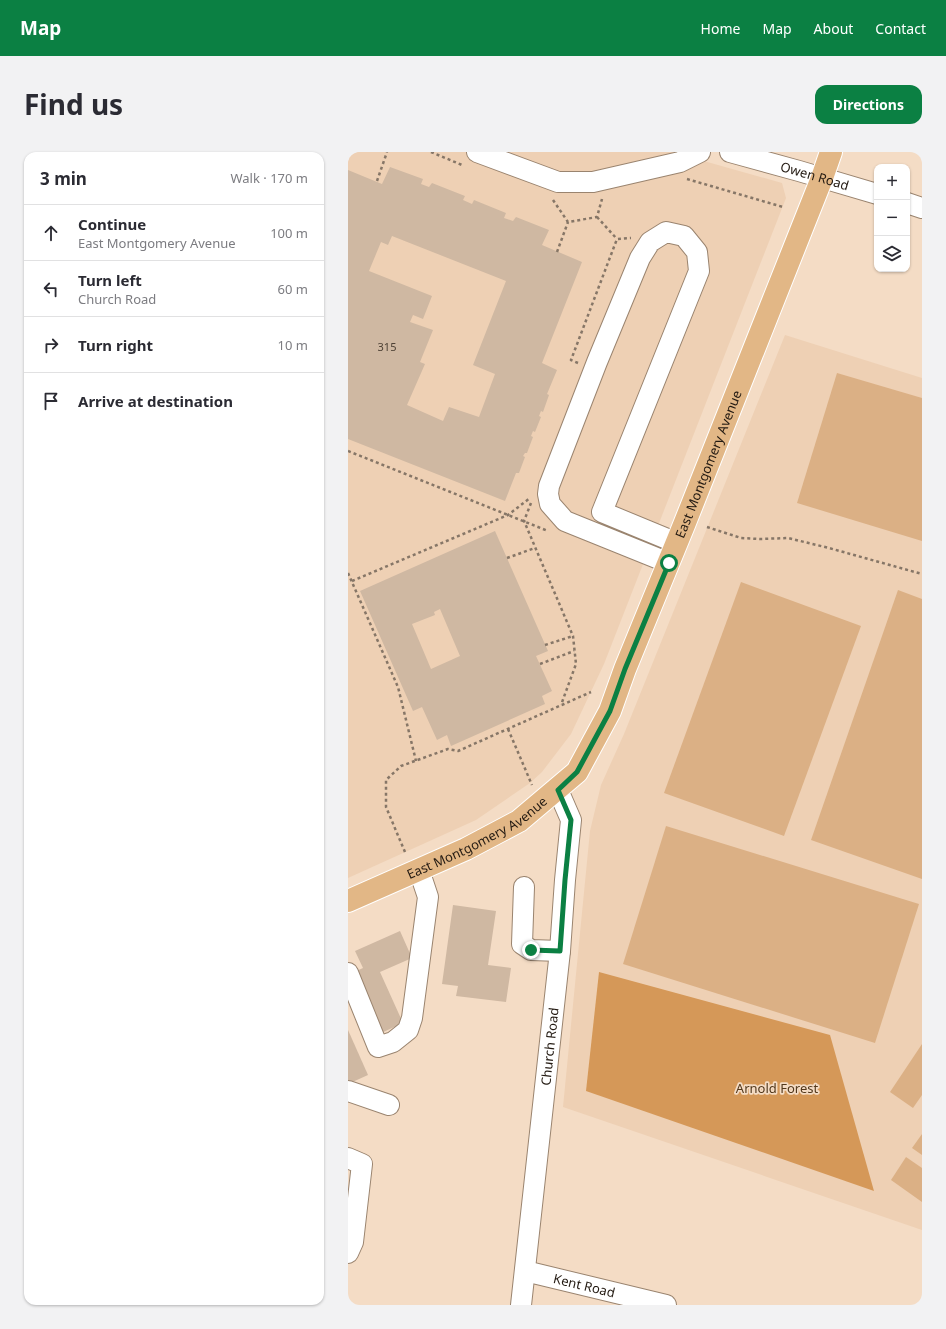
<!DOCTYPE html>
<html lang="en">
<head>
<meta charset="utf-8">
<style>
	body { margin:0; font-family:"Noto Sans",sans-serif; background:#f2f2f3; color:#2b2b33 }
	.controls { position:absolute; right:12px; top:12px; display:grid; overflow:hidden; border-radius:8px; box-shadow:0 1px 3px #0004 }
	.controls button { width:36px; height:36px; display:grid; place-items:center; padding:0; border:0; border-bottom:1px solid #e1e1e2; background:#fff; color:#2b2b33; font:20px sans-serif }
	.stop { position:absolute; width:12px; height:12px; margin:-9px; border:3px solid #0b8043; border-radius:50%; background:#fff }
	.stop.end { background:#0b8043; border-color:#fff; box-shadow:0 1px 4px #0008 }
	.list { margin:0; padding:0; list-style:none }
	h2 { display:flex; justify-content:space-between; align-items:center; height:52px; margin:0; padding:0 16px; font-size:17px }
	h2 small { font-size:13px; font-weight:400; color:#7c7c81 }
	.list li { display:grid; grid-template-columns:26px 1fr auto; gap:12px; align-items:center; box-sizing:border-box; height:56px; padding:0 16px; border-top:1px solid #e1e1e2 }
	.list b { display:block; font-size:15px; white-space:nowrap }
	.list p { margin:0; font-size:13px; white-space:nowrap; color:#7c7c81 }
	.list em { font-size:13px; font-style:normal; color:#7c7c81 }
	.icon { flex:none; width:22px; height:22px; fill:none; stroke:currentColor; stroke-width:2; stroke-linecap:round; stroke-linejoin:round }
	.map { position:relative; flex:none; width:574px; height:1153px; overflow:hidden; border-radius:12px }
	header { display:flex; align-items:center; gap:24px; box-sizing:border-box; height:56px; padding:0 20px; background:#0b8043; color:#fff }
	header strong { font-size:19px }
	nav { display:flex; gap:22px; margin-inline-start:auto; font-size:14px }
	.intro { display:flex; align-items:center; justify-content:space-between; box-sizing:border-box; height:96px; padding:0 24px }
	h1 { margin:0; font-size:28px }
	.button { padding:10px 18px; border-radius:12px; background:#0b8043; color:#fff; font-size:14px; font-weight:700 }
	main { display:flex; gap:24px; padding:0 24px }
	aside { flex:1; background:#fff; border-radius:12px; box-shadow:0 1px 3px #0004 }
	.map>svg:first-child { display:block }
	.built { fill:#eed0b4 }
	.green { fill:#dbb085 }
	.forest { fill:#d59858 }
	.building { fill:#cfb8a2; fill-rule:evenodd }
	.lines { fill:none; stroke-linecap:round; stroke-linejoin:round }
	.minor-casing { stroke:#9a846f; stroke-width:22 }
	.major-casing { stroke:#fff; stroke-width:24 }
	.path { stroke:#867667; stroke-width:2.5; stroke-dasharray:3 3; stroke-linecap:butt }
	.minor { stroke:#fff; stroke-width:20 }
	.major { stroke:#e2b786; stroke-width:22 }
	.route { stroke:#0b8043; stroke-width:5 }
	.labels { text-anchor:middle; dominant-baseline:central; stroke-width:3.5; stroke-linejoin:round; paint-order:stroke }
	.number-label { font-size:11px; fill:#4e4236 }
	.street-label { font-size:13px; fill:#231a12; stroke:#f4dcc5 }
	.park-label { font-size:13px; fill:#52381c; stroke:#f4dcc5 }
</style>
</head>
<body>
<header>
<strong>Map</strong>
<nav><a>Home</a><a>Map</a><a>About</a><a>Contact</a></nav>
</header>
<div class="intro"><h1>Find us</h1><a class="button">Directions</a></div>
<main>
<aside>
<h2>3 min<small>Walk · 170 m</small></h2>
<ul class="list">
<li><svg class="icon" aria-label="ahead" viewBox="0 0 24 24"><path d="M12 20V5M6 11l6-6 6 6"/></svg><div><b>Continue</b><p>East Montgomery Avenue</p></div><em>100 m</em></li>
<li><svg class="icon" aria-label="left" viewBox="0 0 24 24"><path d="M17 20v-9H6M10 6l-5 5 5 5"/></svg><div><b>Turn left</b><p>Church Road</p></div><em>60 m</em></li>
<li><svg class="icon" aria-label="right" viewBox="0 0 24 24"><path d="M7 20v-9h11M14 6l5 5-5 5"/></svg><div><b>Turn right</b></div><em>10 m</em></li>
<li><svg class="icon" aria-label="arrive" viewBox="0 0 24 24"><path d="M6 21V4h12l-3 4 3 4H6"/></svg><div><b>Arrive at destination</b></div></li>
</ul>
</aside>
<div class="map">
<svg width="574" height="1153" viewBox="0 0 574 1153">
	<rect width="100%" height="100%" fill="#f4dcc5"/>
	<!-- built -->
	<g class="built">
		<polygon points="0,0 324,0 434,31 438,46 256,512 223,582 194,620 182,631 128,668 0,726"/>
		<polygon points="437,183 574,226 574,1078 215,955 242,679 253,633 276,582"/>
	</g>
	<!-- green -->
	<g class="green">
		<polygon points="489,221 574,246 574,389 449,351"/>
		<polygon points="393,430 513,474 436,684 316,641"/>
		<polygon points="550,438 574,447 574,727 463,688"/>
		<polygon points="318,674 571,752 527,891 275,812"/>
		<polygon points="574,892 574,943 565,956 542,940"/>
		<polygon points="574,982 574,1003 564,996"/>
		<polygon points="558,1005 574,1016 574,1050 543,1028"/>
	</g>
	<!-- forest -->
	<polygon class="forest" points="251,820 482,883 526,1039 238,939"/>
	<!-- building -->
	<g class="building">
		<path d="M42 15 75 27 73 32 81 35 84 31 117 44 115 48 124 52 126 48 158 61 156 66 165 69 168 65 201 78 194 93 234 110 194 211 209 218 199 242 201 243 195 260 193 259 191 264 193 265 187 280 185 279 183 284 185 285 179 301H177L175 304 177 305 171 321H168L157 349 0 287V18L34 32ZM44 84 158 129 125 213 147 222 131 265 101 255 95 269 59 253 77 212 72 210 85 178 62 170 65 163 75 167 84 144 21 119 33 90 40 93Z"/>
		<path d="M147 379 200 499 188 504 204 539 194 544 197 552 103 594 99 583 89 588 74 555 65 559 12 439ZM92 457 112 504 83 517 64 472 87 463 86 460Z"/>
		<polygon points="105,753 148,759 140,813 163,816 158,850 108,844 110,834 94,832"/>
		<polygon points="52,779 64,806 32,820 55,871 31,882 4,821 15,816 7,799"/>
		<polygon points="0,878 20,923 0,932"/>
	</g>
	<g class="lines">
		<defs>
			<g id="minor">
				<polyline points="129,0 210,30 245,30 332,10 352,0"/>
				<path id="s1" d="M382 0 451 19 529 42"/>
				<polyline points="559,51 574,56"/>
				<polyline points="321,411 217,369 202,352 200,342 201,334 249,210 292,106 302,90 318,80 336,84 349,100 351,119 254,360 329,391"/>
				<polyline points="176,735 174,792 183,798 212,799"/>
				<polyline points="0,821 30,895 45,890 60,878 64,866 80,745 71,718"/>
				<polyline points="0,939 41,953"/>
				<polyline points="0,1006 14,1012 5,1090 0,1101"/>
				<path id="s2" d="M177 1119 318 1153"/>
				<path id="s3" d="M173 1153 212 799 217 728 223 668 210 638"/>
			</g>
			<g id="major">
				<path id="s4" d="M0 749 118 697 171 669 229 620 262 559 277 517 336 373 474 26 483 0"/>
			</g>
		</defs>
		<!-- minor casing -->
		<use href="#minor" class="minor-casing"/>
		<!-- major casing -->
		<use href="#major" class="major-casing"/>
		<!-- path -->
		<g class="path">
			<polyline points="83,0 114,13"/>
			<polyline points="339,27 435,55"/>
			<polyline points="29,29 39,0"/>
			<polyline points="205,48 220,70 249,65 254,47"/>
			<polyline points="249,65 269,87"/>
			<polyline points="209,100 220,70"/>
			<polyline points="230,211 223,208 269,87 283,86"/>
			<polyline points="0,299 200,379"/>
			<polyline points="183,351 176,369 225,484 228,512 213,553"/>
			<polyline points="359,375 393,386 412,387 440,386 481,396 574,422"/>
			<polyline points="159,406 187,396"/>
			<polyline points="0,421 50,535 68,609"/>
			<polyline points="4,429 160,363 182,346"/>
			<polyline points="197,493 225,484"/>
			<polyline points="192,512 226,499"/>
			<polyline points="160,577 184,633"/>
			<polyline points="57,700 38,655 38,628 53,614 100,597 110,599 243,540"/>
		</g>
		<!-- minor -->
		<use href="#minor" class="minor"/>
		<!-- major -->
		<use href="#major" class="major"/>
	</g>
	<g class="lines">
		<!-- route -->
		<polyline class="route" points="183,798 212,799 217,728 223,668 210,638 229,620 262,559 277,517 321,411"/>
	</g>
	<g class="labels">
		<!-- number labels -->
		<g class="number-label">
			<text x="39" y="194">315</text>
		</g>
		<!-- street labels -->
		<g class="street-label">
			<text stroke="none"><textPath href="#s1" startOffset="88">Owen Road</textPath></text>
			<text stroke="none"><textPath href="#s4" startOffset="600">East Montgomery Avenue</textPath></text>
			<text stroke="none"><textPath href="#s4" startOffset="144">East Montgomery Avenue</textPath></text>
			<text stroke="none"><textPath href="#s3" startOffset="260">Church Road</textPath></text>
			<text stroke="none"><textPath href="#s2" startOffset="61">Kent Road</textPath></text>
		</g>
		<!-- park labels -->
		<g class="park-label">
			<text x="429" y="936">Arnold Forest</text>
		</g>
	</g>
</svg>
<div class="controls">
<button>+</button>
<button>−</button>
<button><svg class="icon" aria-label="layers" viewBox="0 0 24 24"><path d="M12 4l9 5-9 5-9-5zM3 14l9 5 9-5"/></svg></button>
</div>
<div class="stop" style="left:321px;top:411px"></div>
<div class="stop end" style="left:183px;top:798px"></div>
</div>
</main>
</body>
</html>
